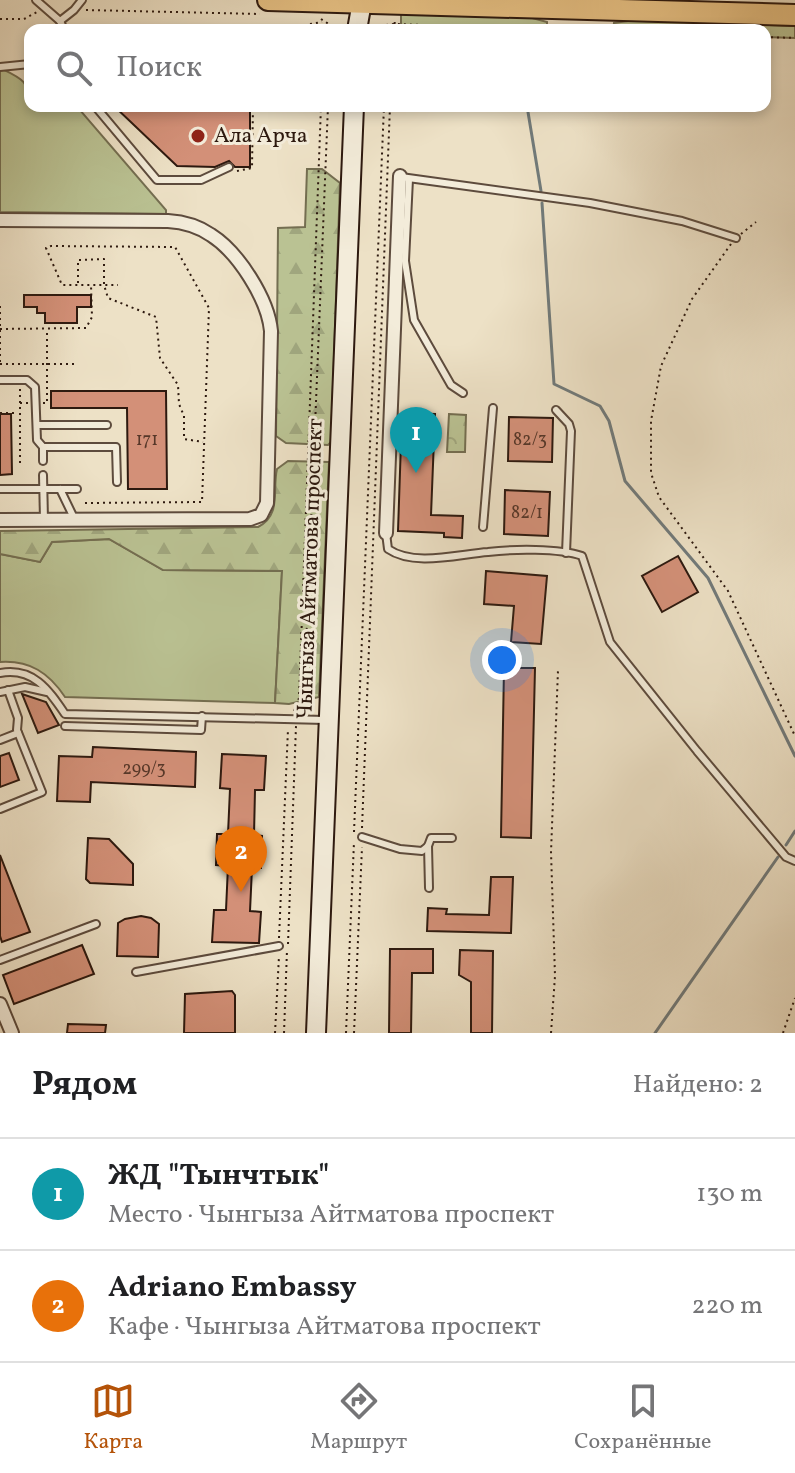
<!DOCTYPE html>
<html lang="ru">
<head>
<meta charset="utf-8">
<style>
	body { margin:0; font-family:Vollkorn,serif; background:#f6f6f6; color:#202124 }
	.you { position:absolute; left:502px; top:660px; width:28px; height:28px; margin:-20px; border:6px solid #fff; border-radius:50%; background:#1a73e8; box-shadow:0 0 0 12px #1a73e833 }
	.badge { display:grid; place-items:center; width:52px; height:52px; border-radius:50%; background:#b45309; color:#fff; font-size:26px; font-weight:700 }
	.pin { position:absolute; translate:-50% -66px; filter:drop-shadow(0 2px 4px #0008) }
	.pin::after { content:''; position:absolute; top:42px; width:28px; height:24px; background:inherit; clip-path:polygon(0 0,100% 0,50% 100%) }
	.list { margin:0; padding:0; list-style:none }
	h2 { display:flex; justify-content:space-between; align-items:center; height:104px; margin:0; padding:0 32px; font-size:34px }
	h2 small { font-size:26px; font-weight:400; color:#757577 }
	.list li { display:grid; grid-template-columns:52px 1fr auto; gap:24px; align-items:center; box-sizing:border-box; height:112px; padding:0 32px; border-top:2px solid #e0e0e0 }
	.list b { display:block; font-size:30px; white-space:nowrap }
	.list p { margin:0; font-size:26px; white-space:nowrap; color:#757577 }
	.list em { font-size:26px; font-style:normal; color:#757577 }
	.icon { flex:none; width:44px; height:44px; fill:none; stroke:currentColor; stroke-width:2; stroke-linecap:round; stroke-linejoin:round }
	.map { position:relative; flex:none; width:795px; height:1033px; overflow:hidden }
	.search { position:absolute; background:#fff; box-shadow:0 4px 12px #0003; left:24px; right:24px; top:24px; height:88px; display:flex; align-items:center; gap:20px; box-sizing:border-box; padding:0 28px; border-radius:16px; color:#757577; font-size:30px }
	.sheet { height:328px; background:#fff }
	nav { display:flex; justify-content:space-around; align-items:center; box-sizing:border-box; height:112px; border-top:2px solid #e0e0e0; background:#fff; font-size:22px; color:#757577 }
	nav a { display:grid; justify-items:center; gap:4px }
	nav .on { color:#b45309 }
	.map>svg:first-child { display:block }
	.grass { fill:#bac293; stroke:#746e51; stroke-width:2 }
	.forest { fill:url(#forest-firs); stroke:#746e51; stroke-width:2 }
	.park { fill:url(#park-crowns); stroke:#746e51; stroke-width:2 }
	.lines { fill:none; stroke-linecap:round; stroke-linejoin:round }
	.stream { stroke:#717a7a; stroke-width:3 }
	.building { fill:#d39078; stroke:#2d190f; stroke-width:2 }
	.service-casing { stroke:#5d4b3d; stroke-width:10 }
	.minor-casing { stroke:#5d4b3d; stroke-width:16 }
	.secondary-casing { stroke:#2d190f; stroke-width:22 }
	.primary-casing { stroke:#2d190f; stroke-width:24 }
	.path { stroke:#2d190f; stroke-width:2; stroke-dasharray:2 4; stroke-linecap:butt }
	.service { stroke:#f3ecda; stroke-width:6 }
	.minor { stroke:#f3ecda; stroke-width:12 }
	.secondary { stroke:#f3ecda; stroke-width:18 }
	.primary { stroke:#e6c083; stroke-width:20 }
	.poi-dot { fill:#8f2418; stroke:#f3ecda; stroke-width:3 }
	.labels { text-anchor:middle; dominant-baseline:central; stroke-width:6; stroke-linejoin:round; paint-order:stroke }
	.number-label { font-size:18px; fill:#563729 }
	.poi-label { font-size:22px; fill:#2d190f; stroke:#f3ecda; text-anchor:start }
	.street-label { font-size:22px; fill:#2d190f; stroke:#f3ecda }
</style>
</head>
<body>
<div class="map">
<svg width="795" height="1033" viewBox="0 0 795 1033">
	<defs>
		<pattern id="forest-firs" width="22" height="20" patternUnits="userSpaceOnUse" patternTransform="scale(2)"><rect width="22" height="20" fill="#bac293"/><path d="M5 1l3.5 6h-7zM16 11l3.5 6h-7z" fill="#a0a67e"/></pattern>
		<pattern id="park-crowns" width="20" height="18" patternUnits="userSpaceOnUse" patternTransform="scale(2)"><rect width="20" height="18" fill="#bac293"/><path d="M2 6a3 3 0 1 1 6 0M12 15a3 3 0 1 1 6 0" fill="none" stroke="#a0a67e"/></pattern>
	</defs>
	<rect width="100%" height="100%" fill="#ede1c6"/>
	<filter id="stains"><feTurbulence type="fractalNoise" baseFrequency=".0025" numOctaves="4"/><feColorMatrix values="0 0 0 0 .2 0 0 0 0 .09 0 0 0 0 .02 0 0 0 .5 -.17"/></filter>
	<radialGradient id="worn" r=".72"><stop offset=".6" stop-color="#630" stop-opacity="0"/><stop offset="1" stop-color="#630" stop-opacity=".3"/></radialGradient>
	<!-- grass -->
	<g class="grass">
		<polygon points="401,12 525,16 547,22 547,30 401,25"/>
		<polygon points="635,20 795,26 795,38 765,37 765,30 613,30 614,23"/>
		<path d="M0 68C21 78 30 81 30 106H68L80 110 166 210V214L0 212Z"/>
		<path d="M109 539 163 570 282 571 275 703 65 697C49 673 30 660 0 662V554L40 562 52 542Z"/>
	</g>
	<!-- forest -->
	<g class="forest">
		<polygon points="307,169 322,169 340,183 331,442 328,445 286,443 276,436 278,228 305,227"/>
		<path d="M288 461 329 462 319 697 289 704 275 703 282 571 163 570 109 539 52 542 40 562 0 554V531L258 527C282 515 272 490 277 469Z"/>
	</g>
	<!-- park -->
	<polygon class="park" points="449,414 466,415 465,452 447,452"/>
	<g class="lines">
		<!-- stream -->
		<g class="stream">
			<polyline points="527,106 541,191"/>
			<polyline points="542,203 554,384 600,406 609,421 625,481 708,578 795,756"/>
			<polyline points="786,845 795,831"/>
			<polyline points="655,1033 778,857"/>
		</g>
	</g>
	<!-- building -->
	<g class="building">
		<polygon points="114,106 250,106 250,167 235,167 229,161 215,167 177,166"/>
		<polygon points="24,295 91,295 91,307 77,307 77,323 45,323 45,313 37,313 37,307 24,307"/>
		<polygon points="51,391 166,391 167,489 128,489 127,408 51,408"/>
		<polygon points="402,413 435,414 431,515 463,516 462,538 444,537 444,533 398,531"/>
		<polygon points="0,414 11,414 12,474 0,475"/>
		<polygon points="509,417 553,418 552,462 508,461"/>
		<polygon points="505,490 550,492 548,536 504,534"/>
		<polygon points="678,556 698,592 662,612 642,576"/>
		<polygon points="486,571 547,576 541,644 511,642 514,606 484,604"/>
		<polygon points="504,668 535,668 531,838 501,837"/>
		<polygon points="22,694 46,702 59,725 38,733"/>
		<polygon points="93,747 196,752 195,787 91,782 90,802 57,801 59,756 92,757"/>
		<polygon points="9,753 19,780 0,787 0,756"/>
		<polygon points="222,754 266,756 264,790 255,790 254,835 262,836 261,868 252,868 250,911 261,912 259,943 212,942 214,910 226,910 228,866 216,865 217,834 228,834 230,789 220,788"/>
		<polygon points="88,838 109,839 133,864 133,885 90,883 86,879"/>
		<polygon points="0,855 30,932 2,942 0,936"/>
		<polygon points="491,877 513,877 511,933 427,931 428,908 447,909 446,914 489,915"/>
		<polygon points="141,916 151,918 159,924 158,957 117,956 118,923 125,919"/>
		<polygon points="82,945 94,974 14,1004 3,975"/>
		<polygon points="390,949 433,949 433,973 412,973 411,1033 389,1033"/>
		<polygon points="460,950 493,951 492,1033 471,1033 471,982 459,975"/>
		<polygon points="232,991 235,995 235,1033 184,1033 185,994"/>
		<polygon points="68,1024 106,1025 105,1033 67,1033"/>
	</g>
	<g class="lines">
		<defs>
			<g id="service">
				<polyline points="36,0 60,21 64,30"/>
				<polyline points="60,21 74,10 82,0"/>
				<polyline points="0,67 30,64"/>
				<polyline points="95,106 157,180 201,180 229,167"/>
				<polyline points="401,177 590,203 682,221 736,238"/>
				<polyline points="409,179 405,261 414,320 451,385 463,393"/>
				<polyline points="0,380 27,380 35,387 37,440 43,447 116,447 117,482"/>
				<polyline points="556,410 569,424 571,431 566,553"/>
				<polyline points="37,425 107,425"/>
				<polyline points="43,447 43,461"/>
				<polyline points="43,475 44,520"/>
				<polyline points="0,489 77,489"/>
				<polyline points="60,489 74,518"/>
				<polyline points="483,527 493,408"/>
				<path d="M386 533 388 549C414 567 459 554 488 552 512 549 559 548 582 556L610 642 697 751 786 857 795 861"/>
				<path d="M0 673C33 667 48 689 65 714L325 720"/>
				<polyline points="0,692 25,687 47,692"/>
				<polyline points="65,726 201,730 202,716"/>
				<polyline points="0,740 18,733"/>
				<polyline points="0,809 42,792 17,730 18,718 8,690"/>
				<polyline points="362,837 400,849 422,851 428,846 431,838 452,838"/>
				<polyline points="428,846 429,888"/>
				<polyline points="0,960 96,924"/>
				<polyline points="136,972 279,946"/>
			</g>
			<g id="minor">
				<path d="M0 220 168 221C184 222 198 226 211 235 238 252 268 299 271 331L267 503 261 515 250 519 0 520"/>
				<polyline points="386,533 400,176"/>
				<polyline points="0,1004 12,1033"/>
			</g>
			<g id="secondary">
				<polyline points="357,30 362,2"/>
				<polyline points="316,1033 354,106"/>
			</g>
			<polyline id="primary" points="268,0 795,15"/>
		</defs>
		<!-- service casing -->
		<use href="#service" class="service-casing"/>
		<!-- minor casing -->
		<use href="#minor" class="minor-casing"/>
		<!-- secondary casing -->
		<use href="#secondary" class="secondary-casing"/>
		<!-- primary casing -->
		<use href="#primary" class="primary-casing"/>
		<!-- path -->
		<g class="path">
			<polyline points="86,10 260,14"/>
			<polyline points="0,19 24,19 37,12"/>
			<polyline points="321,19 338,30"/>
			<polyline points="310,24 322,22"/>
			<polyline points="385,30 385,25 395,24 554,30"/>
			<polyline points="394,30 395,19"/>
			<polyline points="765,37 795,38"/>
			<polyline points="237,171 252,168 253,106"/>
			<polyline points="741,234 756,222"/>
			<polyline points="731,244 692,299 661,366 651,421 651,473 659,497 728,591 795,736"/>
			<polyline points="78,283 78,260 104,259 104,285 108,298 156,317 160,358 178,385 179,404 184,416 184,439 203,442"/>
			<polyline points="0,306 0,363"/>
			<polyline points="0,329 86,328 92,317 91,285"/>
			<polyline points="0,364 78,364"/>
			<polyline points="20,389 20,465"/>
			<polyline points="20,403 29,403"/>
			<polyline points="43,403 47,403 47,330"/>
			<polyline points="0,413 18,413"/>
			<polyline points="85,503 202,502 209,308 175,247 51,246 46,248 62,285 118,285"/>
			<polyline points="306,662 313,662"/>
			<polyline points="294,711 299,698 321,106"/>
			<polyline points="299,713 304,698 328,106"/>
			<polyline points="362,828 390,106"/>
			<polyline points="354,832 384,106"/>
			<polyline points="279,938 288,729"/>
			<polyline points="288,944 296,726"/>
			<polyline points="275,1033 279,956"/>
			<polyline points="284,1033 287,950"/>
			<polyline points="346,1033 354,842"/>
			<polyline points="354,1033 362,847"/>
			<polyline points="551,1033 555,976 551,852 558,670"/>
			<polyline points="783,1033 795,998"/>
		</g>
		<!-- service -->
		<use href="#service" class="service"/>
		<!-- minor -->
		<use href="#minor" class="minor"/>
		<!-- secondary -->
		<use href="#secondary" class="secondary"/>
		<!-- primary -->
		<use href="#primary" class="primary"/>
	</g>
	<!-- markers -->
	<circle class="poi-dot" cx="198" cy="136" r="8"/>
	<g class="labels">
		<!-- number labels -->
		<g class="number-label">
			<text x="147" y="440">171</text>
			<text x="530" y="440">82/3</text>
			<text x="527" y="513">82/1</text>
			<text x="144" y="769">299/3</text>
		</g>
		<!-- poi labels -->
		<g class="poi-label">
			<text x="214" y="136">Ала Арча</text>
		</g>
		<!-- street labels -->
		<g class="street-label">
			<text transform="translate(311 569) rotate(-88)">Чынгыза Айтматова проспект</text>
		</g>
	</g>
	<rect width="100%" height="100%" filter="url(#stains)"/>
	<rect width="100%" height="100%" fill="url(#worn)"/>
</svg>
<div class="you"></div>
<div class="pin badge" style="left:416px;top:473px;background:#0f9aa8">1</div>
<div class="pin badge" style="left:241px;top:892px;background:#e8710a">2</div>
<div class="search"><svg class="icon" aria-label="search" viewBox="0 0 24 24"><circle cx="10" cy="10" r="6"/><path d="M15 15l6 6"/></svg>Поиск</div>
</div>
<section class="sheet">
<h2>Рядом<small>Найдено: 2</small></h2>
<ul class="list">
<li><span class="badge" style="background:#0f9aa8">1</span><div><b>ЖД &quot;Тынчтык&quot;</b><p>Место · Чынгыза Айтматова проспект</p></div><em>130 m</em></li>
<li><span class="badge" style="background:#e8710a">2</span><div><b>Adriano Embassy</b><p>Кафе · Чынгыза Айтматова проспект</p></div><em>220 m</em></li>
</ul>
</section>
<nav>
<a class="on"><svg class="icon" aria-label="map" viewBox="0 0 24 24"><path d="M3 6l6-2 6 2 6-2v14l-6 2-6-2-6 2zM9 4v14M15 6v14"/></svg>Карта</a>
<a><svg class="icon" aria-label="directions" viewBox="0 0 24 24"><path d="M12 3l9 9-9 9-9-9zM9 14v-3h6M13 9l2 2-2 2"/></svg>Маршрут</a>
<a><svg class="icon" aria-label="saved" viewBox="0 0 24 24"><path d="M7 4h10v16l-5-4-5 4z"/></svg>Сохранённые</a>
</nav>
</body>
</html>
